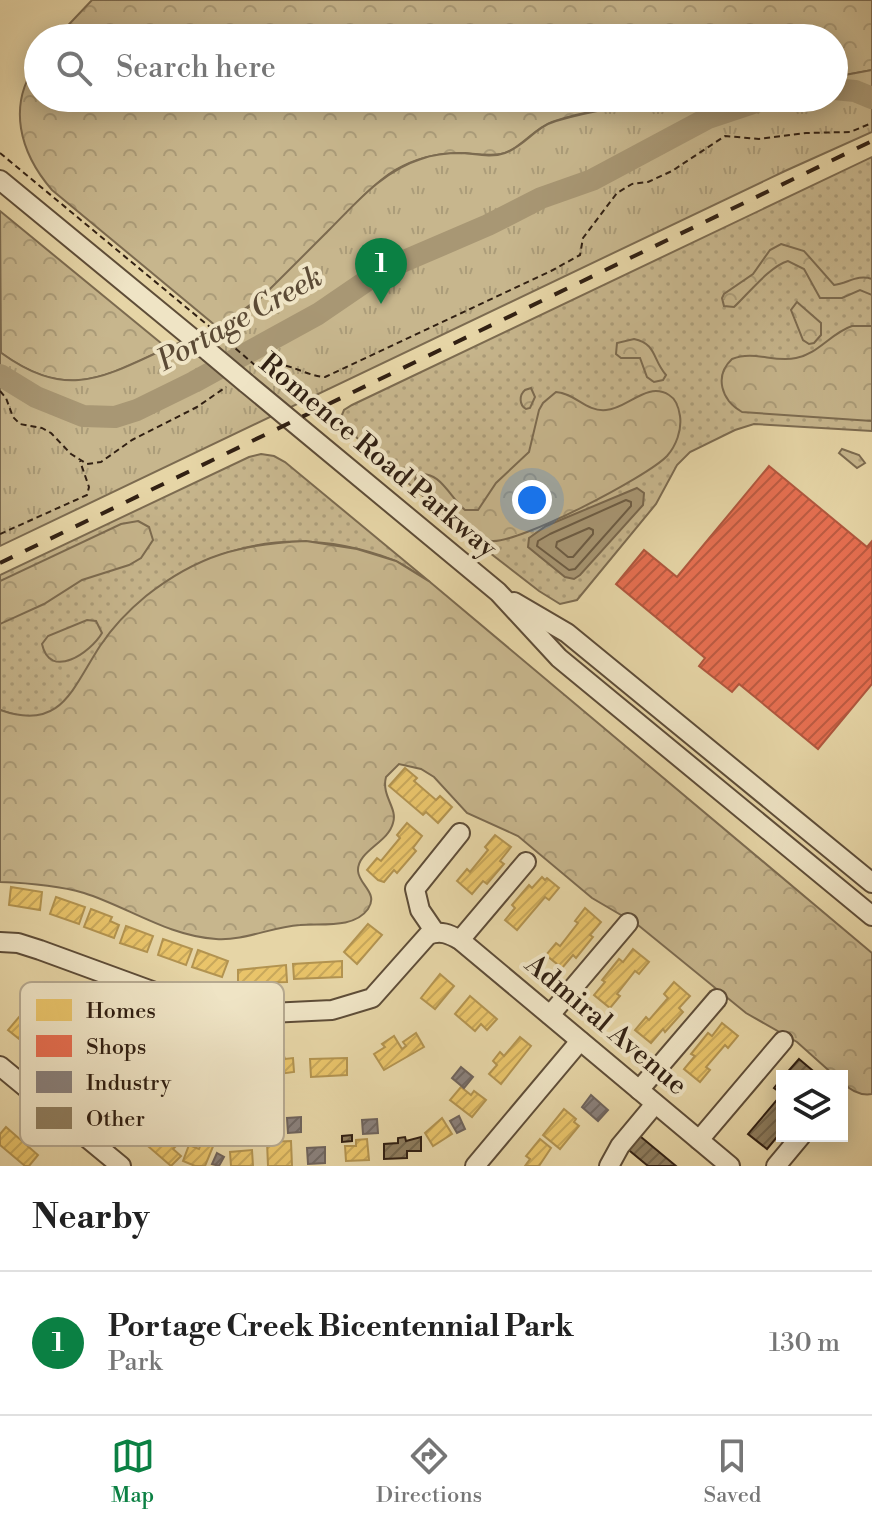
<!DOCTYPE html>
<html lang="en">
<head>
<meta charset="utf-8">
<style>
	body { margin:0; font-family:"Libre Bodoni",serif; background:#f2f2f2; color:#222 }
	.controls { position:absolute; right:24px; bottom:24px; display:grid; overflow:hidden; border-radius:0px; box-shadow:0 4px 20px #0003 }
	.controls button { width:72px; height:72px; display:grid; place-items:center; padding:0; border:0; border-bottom:2px solid #e0e0e0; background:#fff; color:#222; font:40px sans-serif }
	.you { position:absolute; left:532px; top:500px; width:28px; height:28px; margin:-20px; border:6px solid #fff; border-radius:50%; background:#1a73e8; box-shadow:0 0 0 12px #1a73e833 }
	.badge { display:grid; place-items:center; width:52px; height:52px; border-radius:50%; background:#0b8043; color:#fff; font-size:26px; font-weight:700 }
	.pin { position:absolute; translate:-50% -66px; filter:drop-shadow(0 2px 4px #0008) }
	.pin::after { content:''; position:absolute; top:42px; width:28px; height:24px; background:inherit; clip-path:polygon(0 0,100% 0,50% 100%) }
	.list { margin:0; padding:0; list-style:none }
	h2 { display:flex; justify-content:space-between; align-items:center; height:104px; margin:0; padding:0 32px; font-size:34px }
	h2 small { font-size:26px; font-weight:400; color:#767676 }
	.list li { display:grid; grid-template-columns:52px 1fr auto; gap:24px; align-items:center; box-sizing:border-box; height:144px; padding:0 32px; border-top:2px solid #e0e0e0 }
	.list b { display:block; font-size:30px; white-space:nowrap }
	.list p { margin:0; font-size:26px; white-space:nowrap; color:#767676 }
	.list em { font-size:26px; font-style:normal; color:#767676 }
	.icon { flex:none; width:44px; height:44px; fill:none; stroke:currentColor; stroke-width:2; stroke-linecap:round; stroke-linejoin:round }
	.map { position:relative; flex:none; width:872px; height:1166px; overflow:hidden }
	.search { position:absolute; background:#fff; box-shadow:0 4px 20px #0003; left:24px; right:24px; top:24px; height:88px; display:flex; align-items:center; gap:20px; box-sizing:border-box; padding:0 28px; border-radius:44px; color:#767676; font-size:30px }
	.sheet { height:248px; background:#fff }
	nav { display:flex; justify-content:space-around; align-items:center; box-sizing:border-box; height:112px; border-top:2px solid #e0e0e0; background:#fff; font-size:22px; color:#767676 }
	nav a { display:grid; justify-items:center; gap:4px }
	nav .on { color:#0b8043 }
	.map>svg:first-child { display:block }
	.grass { fill:url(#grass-dots); stroke:#7c6b50; stroke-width:2 }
	.forest { fill:url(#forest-crowns); stroke:#7c6b50; stroke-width:2 }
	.park { fill:url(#park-tufts); stroke:#7c6b50; stroke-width:2 }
	.water { fill:#a89774; stroke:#78674d; stroke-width:2 }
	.homes { fill:url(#homes-hatch); stroke:#b29350; stroke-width:2 }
	.shops { fill:url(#shops-hatch); stroke:#b0573e; stroke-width:2 }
	.industry { fill:url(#industry-hatch); stroke:#6f645c; stroke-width:2 }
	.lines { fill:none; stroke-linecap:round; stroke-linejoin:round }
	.shore { stroke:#6c5c44; stroke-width:2 }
	.river { stroke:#a89774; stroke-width:22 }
	.building { fill:url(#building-hatch); stroke:#312013; stroke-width:2 }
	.minor-casing { stroke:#5e4d38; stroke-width:22 }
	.path { stroke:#312013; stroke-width:2; stroke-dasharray:6 4; stroke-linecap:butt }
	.minor { stroke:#efe4c5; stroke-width:18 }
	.rail { stroke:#312013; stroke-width:4; stroke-dasharray:14 14; stroke-linecap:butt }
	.minor-bridge-casing { stroke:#5e4d38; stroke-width:22; stroke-linecap:butt }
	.path-bridge { stroke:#312013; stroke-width:2; stroke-dasharray:6 4; stroke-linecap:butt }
	.minor-bridge { stroke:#efe4c5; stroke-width:18 }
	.labels { text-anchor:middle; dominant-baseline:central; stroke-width:8; stroke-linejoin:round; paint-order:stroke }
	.street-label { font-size:28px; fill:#312013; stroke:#efe4c5 }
	.water-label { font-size:30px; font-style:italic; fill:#5b4a35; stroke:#efe4c5 }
	.key { fill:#efe4c5; stroke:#b6a990; stroke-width:2 }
	.key-label { font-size:22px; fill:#312013 }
</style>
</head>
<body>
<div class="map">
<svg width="872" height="1166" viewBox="0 0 872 1166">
	<defs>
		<pattern id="grass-dots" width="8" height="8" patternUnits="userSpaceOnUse" patternTransform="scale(2)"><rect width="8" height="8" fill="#c7b68d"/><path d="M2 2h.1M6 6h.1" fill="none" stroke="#ab9c79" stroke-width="1.8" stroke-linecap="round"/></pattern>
		<pattern id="forest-crowns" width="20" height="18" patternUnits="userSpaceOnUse" patternTransform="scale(2)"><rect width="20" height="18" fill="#c7b68d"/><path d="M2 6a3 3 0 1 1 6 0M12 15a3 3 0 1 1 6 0" fill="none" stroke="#ab9c79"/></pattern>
		<pattern id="park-tufts" width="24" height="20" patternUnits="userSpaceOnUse" patternTransform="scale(2)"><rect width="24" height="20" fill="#c7b68d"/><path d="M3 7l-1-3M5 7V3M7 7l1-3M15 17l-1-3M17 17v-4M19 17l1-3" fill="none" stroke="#ab9c79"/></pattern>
		<pattern id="homes-hatch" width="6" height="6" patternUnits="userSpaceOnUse" patternTransform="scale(2)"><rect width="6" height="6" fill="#e9c46a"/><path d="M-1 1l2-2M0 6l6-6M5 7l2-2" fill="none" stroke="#c8a85b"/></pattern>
		<pattern id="shops-hatch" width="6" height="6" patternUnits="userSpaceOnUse" patternTransform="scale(2)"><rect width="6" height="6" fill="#e76f51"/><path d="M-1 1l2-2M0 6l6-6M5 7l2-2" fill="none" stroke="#bc5b42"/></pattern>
		<pattern id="industry-hatch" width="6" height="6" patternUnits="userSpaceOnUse" patternTransform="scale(2)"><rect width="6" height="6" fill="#8a817c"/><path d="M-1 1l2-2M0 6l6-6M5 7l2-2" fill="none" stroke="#716964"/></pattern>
		<pattern id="building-hatch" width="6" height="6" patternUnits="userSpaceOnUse" patternTransform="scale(2)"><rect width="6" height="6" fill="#8f7e5f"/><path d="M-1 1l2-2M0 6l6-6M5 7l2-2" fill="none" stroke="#75674d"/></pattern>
	</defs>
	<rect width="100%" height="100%" fill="#e6d5a6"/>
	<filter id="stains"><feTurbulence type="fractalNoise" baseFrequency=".0025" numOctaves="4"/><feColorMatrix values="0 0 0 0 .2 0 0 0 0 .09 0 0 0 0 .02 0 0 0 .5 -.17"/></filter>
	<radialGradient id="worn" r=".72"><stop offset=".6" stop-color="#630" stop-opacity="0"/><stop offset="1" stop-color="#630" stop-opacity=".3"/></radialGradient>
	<!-- grass -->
	<g class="grass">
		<polygon points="872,157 872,431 754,424 735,430 690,452 677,465 656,504 577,600 560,604 539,591 468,536 339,422 344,410 352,405"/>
		<polygon points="842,449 859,455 865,463 857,468 839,453"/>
		<path d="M261 454 274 456 285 462 430 582C418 575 406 565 393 560 291 521 188 545 115 627 92 653 81 699 48 714 33 721 15 715 0 710V575L249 457Z"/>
	</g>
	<!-- forest -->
	<g class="forest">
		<polygon points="92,0 872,0 872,70 834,77 834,38 56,38"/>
		<path d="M38 62V98H703C653 106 599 105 552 122 533 129 521 149 501 154 489 156 477 154 465 153 440 152 416 158 395 170 376 182 360 199 345 215 305 254 267 301 216 326L52 190C20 153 6 105 38 62Z"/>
		<path d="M0 211 167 348C101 379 67 400 1 353Z"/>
		<path d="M781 244 804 251 834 285C848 283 858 274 872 279V295L860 290 842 298H820L804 269 788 261C770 266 748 294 734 307L724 306 722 298 724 294 753 274 770 250Z"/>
		<polygon points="797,302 821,323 821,335 814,343 809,344 803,340 791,310"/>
		<path d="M852 326H872V421L742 412C721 400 714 376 732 359 754 350 774 363 796 358 818 354 831 333 852 326Z"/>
		<path d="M634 339C657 344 652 359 666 375L663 380 654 382 647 377 640 358H621L616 354 617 343Z"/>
		<path d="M531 388 535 397 530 408 526 409C519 405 519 395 525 390Z"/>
		<path d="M556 392C575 393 586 412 606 410 627 409 647 381 669 395 676 399 679 409 680 416 682 430 676 446 667 456 647 477 520 543 492 541 465 539 437 508 418 490L415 479 417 475C440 469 450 498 465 510H478L496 483 529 452 539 410 543 403Z"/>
		<polygon points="138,521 149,527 153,540 141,558 129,565 82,580 44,604 0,624 0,581 121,524"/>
		<path d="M306 541 357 549 396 561 430 582 872 953V1094C861 1096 850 1090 842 1082V1076H835L797 1042 746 1013 638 925 592 898 518 836 467 813 434 777 421 769 399 764 386 777C381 796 398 808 393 823 388 843 357 851 358 871 359 885 379 893 368 909 354 929 321 923 300 925 271 927 244 941 216 939 168 936 128 907 84 893 57 885 29 883 0 882V710C61 732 72 689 100 646 112 628 129 610 146 596 198 555 241 544 306 541Z"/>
		<path d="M87 620 96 621 102 633C91 652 50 681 42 644L48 636Z"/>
	</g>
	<!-- park -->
	<path class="park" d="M872 70V132L785 171 0 546V352C66 400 100 379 167 348 194 336 221 325 245 310L261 298C284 275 307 252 330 229 357 202 383 171 421 159 434 154 448 153 463 153 476 154 491 158 505 153 525 146 535 127 556 121 646 95 741 98 834 98V77Z"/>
	<!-- water -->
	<polygon class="water" points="637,488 644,493 643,505 580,575 574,579 565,577 528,547 529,538 546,526"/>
	<!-- homes -->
	<g class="homes">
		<polygon points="405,768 417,778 414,781 436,800 440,796 452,807 438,823 426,812 423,815 389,786"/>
		<polygon points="407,823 422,836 413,848 416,851 397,873 394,870 384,882 378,880 367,870 377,858 381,861 400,838 397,835"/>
		<polygon points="495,835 511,847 500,861 504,864 487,884 483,881 472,894 457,881 467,869 470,872 488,850 485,847"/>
		<polygon points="542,877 545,880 547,878 559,888 549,900 545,897 517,930 505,920 515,908 512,905 529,885 532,888"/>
		<polygon points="11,887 42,892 40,910 9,905"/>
		<polygon points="56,897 85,907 79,924 50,914"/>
		<polygon points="585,908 601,922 590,935 593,937 576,958 573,955 562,968 546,955 556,943 560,946 578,923 575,921"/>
		<polygon points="91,909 112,917 110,921 119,925 114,938 84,927"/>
		<polygon points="368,924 382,935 357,964 344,952"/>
		<polygon points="126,926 153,936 147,952 120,943"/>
		<polygon points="163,939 192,949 186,965 158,955"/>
		<polygon points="633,949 649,962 639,974 635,971 617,994 620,996 610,1008 594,995 605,982 602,980 619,959 623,962"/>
		<polygon points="198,950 228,961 222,977 192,967"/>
		<polygon points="342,961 342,977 294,979 293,964"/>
		<polygon points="286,965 287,982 238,983 238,970"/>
		<polygon points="440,974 454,986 435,1009 421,998"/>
		<polygon points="674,982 690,996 679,1008 683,1012 665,1032 663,1029 651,1043 635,1030 646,1017 649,1020 668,998 664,994"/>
		<polygon points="470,996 497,1019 487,1030 481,1024 475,1031 455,1014"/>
		<polygon points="19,1017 49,1040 38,1054 8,1030"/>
		<polygon points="722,1023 738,1036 728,1048 725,1045 706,1067 710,1070 700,1082 684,1069 695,1056 691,1054 708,1033 712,1036"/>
		<polygon points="416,1033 424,1047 384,1070 374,1054 385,1047 382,1044 394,1036 402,1049 406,1046 403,1042"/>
		<polygon points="520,1037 531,1046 501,1084 489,1074 497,1065 493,1061 500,1052 504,1056"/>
		<polygon points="284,1056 285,1059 293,1058 294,1072 263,1076 262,1057"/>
		<polygon points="347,1058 347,1075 311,1077 310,1059"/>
		<polygon points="461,1087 471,1095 474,1091 486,1100 472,1117 450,1100"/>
		<polygon points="564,1109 576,1119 574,1122 579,1126 560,1149 543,1135"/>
		<polygon points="442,1118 452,1134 433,1146 425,1133"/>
		<polygon points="6,1127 38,1155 29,1166 25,1166 0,1145 0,1134"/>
		<polygon points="154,1128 175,1147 173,1149 181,1156 171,1166 142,1141"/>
		<polygon points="203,1139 214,1144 205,1166 195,1166 183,1161 189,1145 199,1149"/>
		<polygon points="367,1139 369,1160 346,1161 345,1146 356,1146 356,1140"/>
		<polygon points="540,1139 551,1148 539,1166 525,1166 530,1159 526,1156"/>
		<polygon points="291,1141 292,1166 268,1166 267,1142"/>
		<polygon points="252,1150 253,1166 231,1166 230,1152"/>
	</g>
	<!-- shops -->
	<polygon class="shops" points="769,466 867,547 872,541 872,684 818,749 739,684 732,692 699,666 705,658 616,584 644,550 677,577"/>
	<!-- industry -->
	<g class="industry">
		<polygon points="461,1067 473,1077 464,1088 452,1078"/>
		<polygon points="591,1095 608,1110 598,1121 582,1107"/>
		<polygon points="459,1116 465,1129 457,1133 450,1121"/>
		<polygon points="301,1117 301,1132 288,1133 287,1118"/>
		<polygon points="377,1119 378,1133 363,1134 362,1120"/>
		<polygon points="325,1147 325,1163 308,1164 307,1148"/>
		<polygon points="217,1153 224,1157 219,1166 212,1164"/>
	</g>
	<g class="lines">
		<!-- shore -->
		<g class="shore">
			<polygon points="626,500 631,502 631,506 575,569 569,570 537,546 538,541 550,534"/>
			<polygon points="589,528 593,530 593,534 573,557 568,557 556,547 557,542"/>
		</g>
		<!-- river -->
		<g class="river">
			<polyline points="834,89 855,91 872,98"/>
			<polyline points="0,375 36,397 83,416 115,417 137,410 194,382 318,314 381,271 488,225 541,198 592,180 708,118 768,98"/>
		</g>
	</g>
	<!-- building -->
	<g class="building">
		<polygon points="799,1059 818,1075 817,1076 784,1076"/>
		<polygon points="782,1078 782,1131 767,1149 748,1134 782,1094 774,1088"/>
		<polygon points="635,1132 676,1166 648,1166 624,1146"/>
		<polygon points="352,1135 352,1141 342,1142 342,1136"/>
		<polygon points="405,1137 406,1141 421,1137 421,1151 407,1151 407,1158 384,1159 384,1144 398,1143 398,1138"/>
	</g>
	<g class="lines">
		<defs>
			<g id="minor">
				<polyline points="0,180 209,352"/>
				<polyline points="246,383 498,592 559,658 872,916"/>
				<polyline points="514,602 567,633 872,883"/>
				<polyline points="435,932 420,910 415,889 460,833"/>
				<polyline points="460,940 526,862"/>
				<path d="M0 942 18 943 40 950 174 999 216 1010 248 1014 332 1010 372 998 428 935C441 930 449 934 460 940L730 1166"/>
				<polyline points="550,1015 628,923"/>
				<polyline points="0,1066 121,1166"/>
				<polyline points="639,1090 717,999"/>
				<polyline points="699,1140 783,1041"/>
				<polyline points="475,1166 580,1041"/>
				<polyline points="609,1166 620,1146 655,1104"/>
				<polyline points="776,1166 801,1136"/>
			</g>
		</defs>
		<!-- minor casing -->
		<use href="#minor" class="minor-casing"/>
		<!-- path -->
		<g class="path">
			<polyline points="0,153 228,342"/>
			<path d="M257 370C284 355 298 375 325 377L551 271 580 255 583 238 617 193 632 184 648 182 672 171 725 136 759 139 806 133 850 132 872 123"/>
			<polyline points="0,391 6,398 13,417 20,424 42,428 51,433 71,454 87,464 101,462 132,440 197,407 226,387"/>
			<polyline points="0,534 87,495 89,487 80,461"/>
		</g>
		<!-- minor -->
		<use href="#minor" class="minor"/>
		<!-- rail -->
		<polyline class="rail" points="0,563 872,141"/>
		<defs>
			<polyline id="minor-bridge" points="209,352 246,383"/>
		</defs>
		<!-- minor-bridge casing -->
		<use href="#minor-bridge" class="minor-bridge-casing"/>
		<!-- path-bridge -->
		<polyline class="path-bridge" points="228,342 263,372"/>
		<!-- minor-bridge -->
		<use href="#minor-bridge" class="minor-bridge"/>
	</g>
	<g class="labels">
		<!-- street labels -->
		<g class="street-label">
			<text transform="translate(378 456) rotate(40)">Romence Road Parkway</text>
			<text transform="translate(606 1025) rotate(40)">Admiral Avenue</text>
		</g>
		<!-- water labels -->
		<g class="water-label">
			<text transform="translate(240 319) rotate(-29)">Portage Creek</text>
		</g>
	</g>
	<!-- legend -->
	<rect x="20" y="982" width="264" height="164" rx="12" class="key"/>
	<rect x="36" y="999" width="36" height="22" fill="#e9c46a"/>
	<rect x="36" y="1035" width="36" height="22" fill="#e76f51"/>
	<rect x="36" y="1071" width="36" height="22" fill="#8a817c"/>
	<rect x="36" y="1107" width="36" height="22" fill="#8f7e5f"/>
	<g class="key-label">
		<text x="86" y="1018">Homes</text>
		<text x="86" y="1054">Shops</text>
		<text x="86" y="1090">Industry</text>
		<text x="86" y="1126">Other</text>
	</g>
	<rect width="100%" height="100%" filter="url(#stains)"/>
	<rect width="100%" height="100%" fill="url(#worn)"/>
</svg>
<div class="controls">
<button><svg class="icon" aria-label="layers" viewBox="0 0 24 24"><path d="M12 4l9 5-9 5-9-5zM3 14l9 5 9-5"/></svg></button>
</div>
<div class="you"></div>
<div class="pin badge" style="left:381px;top:304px">1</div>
<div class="search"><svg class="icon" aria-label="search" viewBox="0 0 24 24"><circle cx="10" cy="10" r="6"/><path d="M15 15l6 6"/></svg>Search here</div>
</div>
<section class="sheet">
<h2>Nearby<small></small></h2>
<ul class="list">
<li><span class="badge">1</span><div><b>Portage Creek Bicentennial Park</b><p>Park</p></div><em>130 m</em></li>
</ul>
</section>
<nav>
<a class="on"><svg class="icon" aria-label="map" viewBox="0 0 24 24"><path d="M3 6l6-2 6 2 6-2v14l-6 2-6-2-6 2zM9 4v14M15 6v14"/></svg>Map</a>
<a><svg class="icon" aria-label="directions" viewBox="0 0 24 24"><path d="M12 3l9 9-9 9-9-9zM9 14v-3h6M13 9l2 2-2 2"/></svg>Directions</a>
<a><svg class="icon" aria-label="saved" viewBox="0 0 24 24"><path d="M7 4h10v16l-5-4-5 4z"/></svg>Saved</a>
</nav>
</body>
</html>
